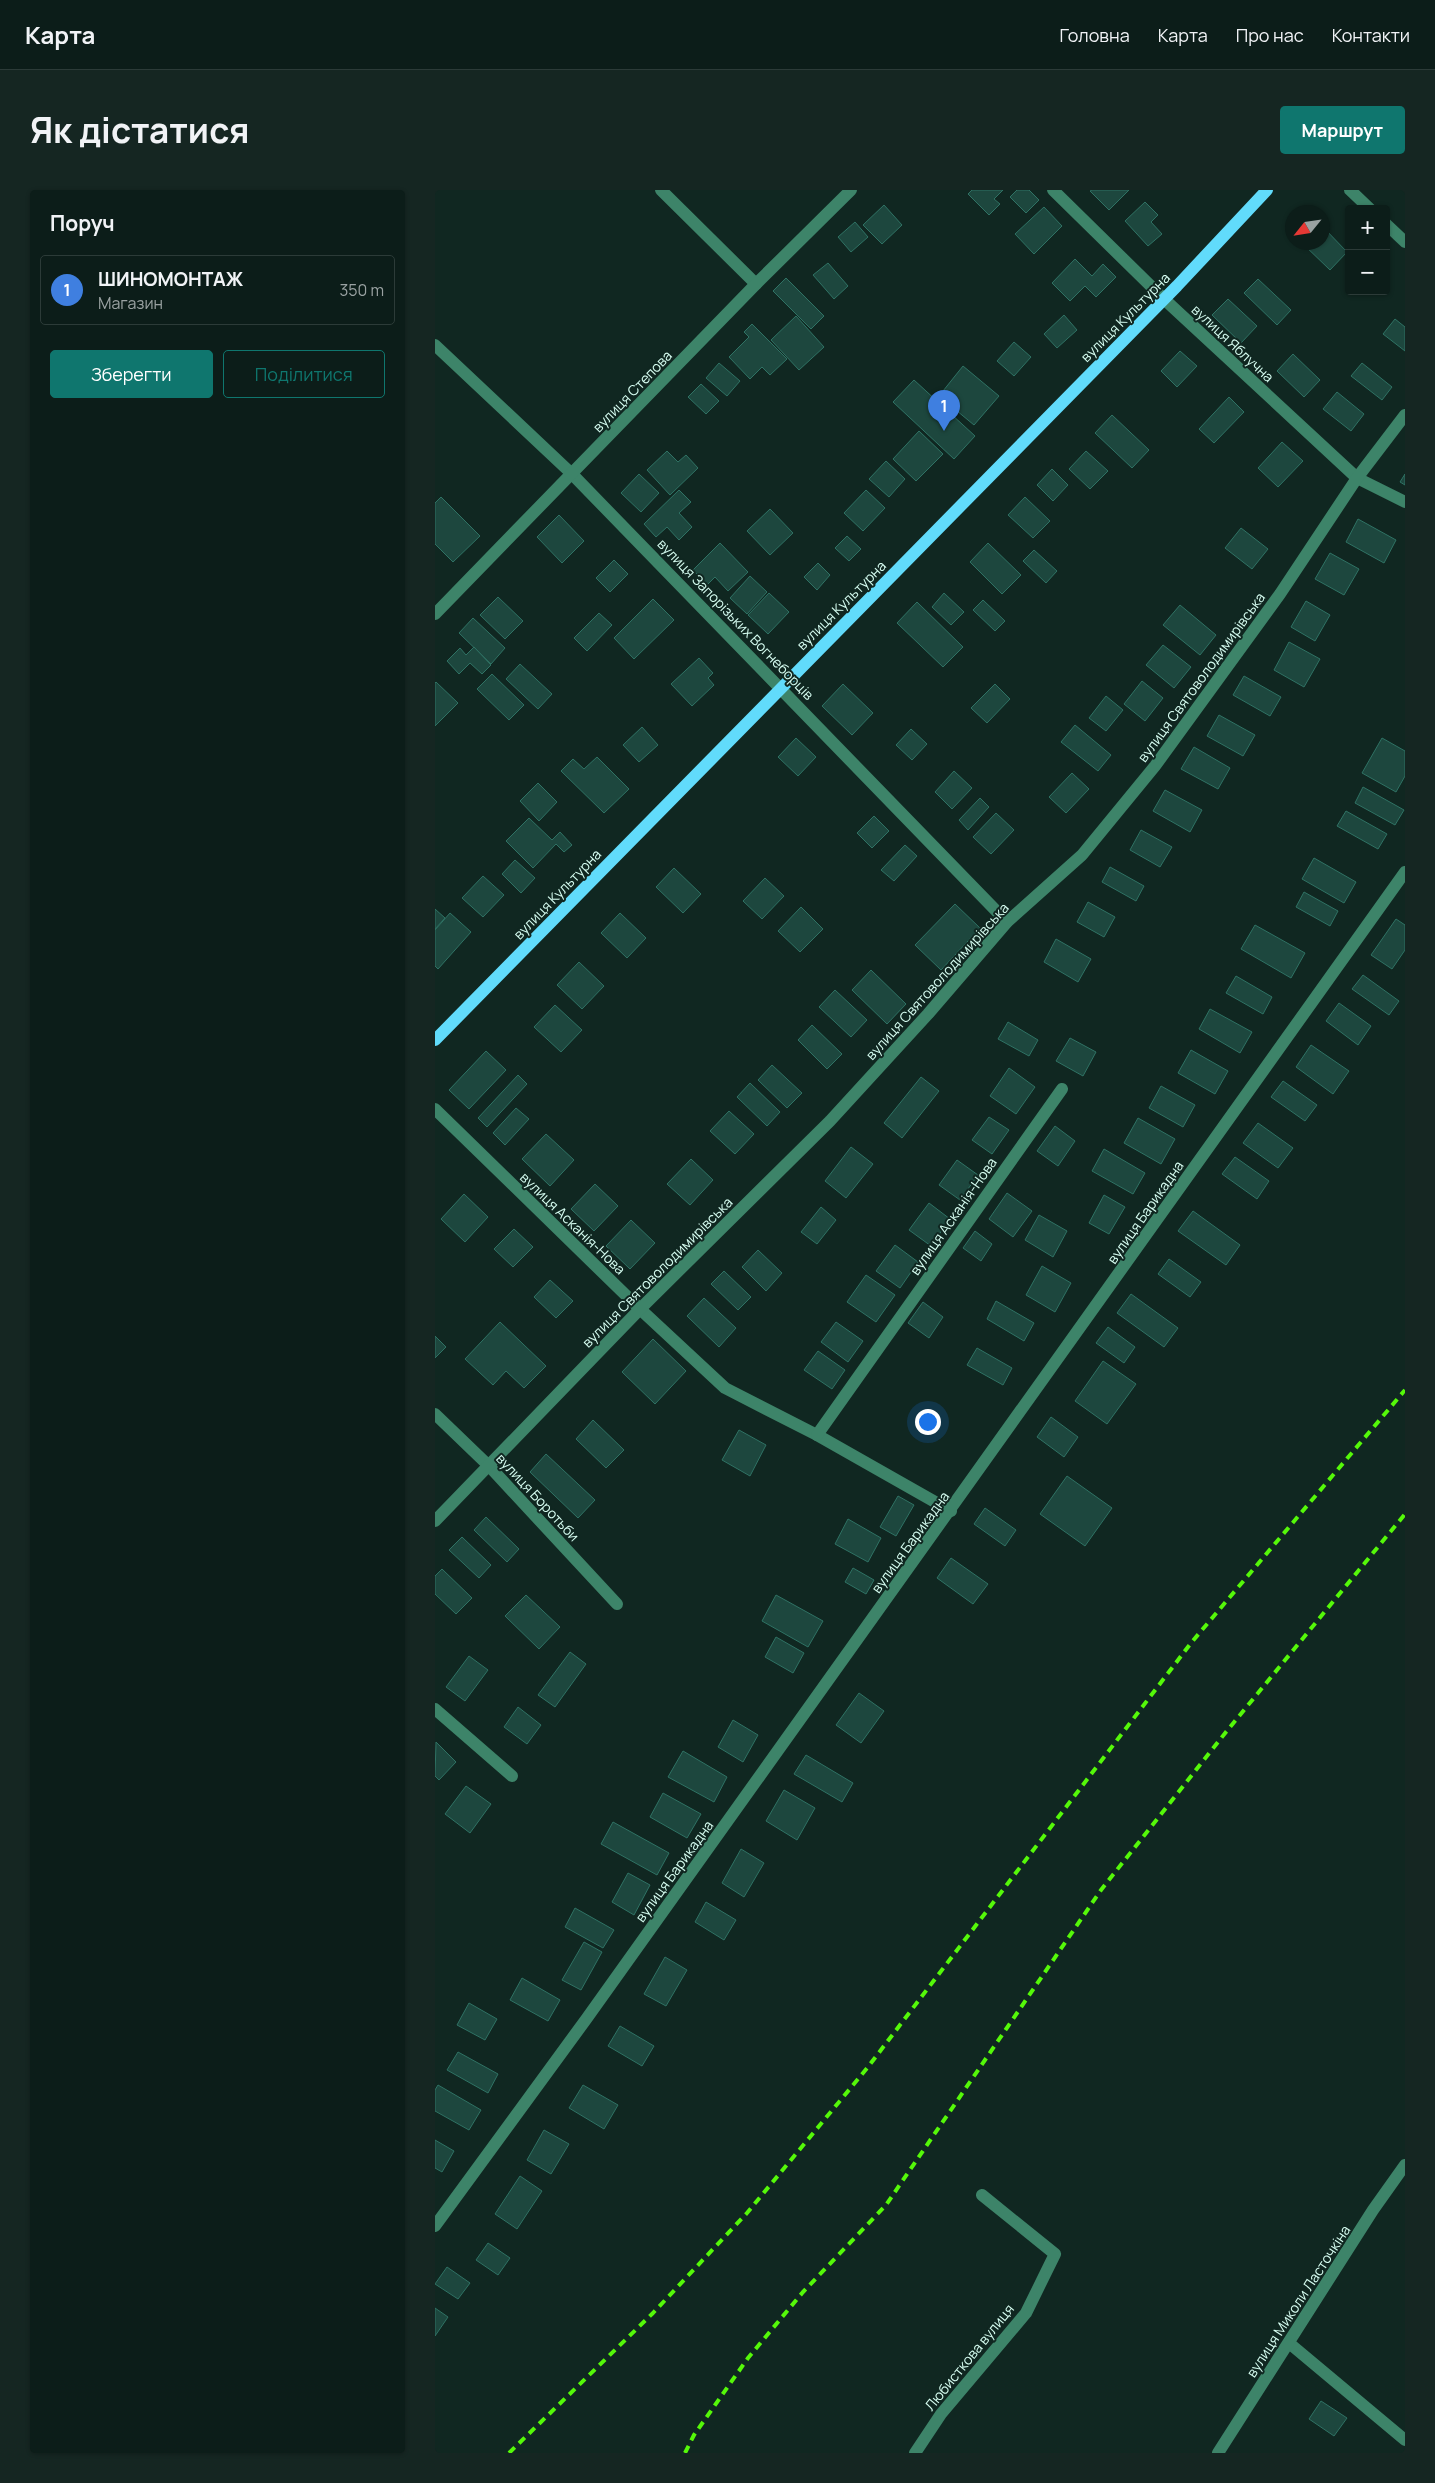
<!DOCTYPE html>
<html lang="uk">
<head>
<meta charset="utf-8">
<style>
	body { margin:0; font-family:Manrope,sans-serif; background:#152622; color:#f1f3f6 }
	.controls { position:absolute; right:15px; top:15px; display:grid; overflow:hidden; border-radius:5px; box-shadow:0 1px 4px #0004 }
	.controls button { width:45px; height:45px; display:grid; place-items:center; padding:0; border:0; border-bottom:1px solid #2c3b38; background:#0c1d19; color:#f1f3f6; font:25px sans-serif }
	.compass { position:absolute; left:850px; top:15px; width:45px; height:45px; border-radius:50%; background:#0c1d19; box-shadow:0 1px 4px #0004; rotate:240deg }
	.you { position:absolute; left:492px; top:1231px; width:18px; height:18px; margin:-12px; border:4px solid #fff; border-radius:50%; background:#1a73e8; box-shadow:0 0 0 8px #1a73e833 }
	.badge { display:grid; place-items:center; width:32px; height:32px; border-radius:50%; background:#0f766e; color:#fff; font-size:16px; font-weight:700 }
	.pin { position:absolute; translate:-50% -41px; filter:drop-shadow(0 1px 2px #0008) }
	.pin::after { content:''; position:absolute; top:26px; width:18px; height:15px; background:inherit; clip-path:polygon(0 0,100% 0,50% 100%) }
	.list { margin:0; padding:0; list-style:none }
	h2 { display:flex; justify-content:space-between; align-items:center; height:65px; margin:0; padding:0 20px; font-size:21px }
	h2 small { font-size:16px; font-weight:400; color:#9aa2a2 }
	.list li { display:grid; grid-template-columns:32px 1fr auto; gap:15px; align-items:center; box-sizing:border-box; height:70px; margin:0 10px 10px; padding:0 10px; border:1px solid #2c3b38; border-radius:5px }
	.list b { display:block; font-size:19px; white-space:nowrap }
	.list p { margin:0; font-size:16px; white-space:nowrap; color:#9aa2a2 }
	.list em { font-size:16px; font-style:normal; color:#9aa2a2 }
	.actions { display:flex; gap:10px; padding:15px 20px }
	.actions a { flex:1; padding:11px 0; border:1px solid #0f766e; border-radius:5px; text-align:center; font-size:18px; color:#0f766e }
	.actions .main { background:#0f766e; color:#fff }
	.map { position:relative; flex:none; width:970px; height:2263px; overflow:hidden; border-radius:5px }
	header { display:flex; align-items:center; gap:30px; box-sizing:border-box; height:70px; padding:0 25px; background:#0c1d19; border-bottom:1px solid #2c3b38 }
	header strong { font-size:24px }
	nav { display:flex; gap:28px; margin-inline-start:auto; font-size:18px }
	.intro { display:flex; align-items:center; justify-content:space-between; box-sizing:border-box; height:120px; padding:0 30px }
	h1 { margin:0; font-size:35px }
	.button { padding:12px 22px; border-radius:5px; background:#0f766e; color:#fff; font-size:18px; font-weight:700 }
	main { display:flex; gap:30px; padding:0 30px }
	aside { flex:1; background:#0c1d19; border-radius:5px; box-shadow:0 1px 4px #0004 }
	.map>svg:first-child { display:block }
	.building { fill:#1d473e; stroke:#2f7264 }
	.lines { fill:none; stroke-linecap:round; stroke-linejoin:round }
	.minor { stroke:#3d8469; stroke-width:12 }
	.major { stroke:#61dbfb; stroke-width:12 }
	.rail { stroke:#55f809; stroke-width:4; stroke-dasharray:8 6; stroke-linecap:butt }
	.labels { text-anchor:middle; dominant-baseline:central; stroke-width:4; stroke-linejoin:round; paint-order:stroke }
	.street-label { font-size:14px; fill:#d7fef2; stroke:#102721 }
</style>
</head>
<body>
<header>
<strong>Карта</strong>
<nav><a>Головна</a><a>Карта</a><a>Про нас</a><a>Контакти</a></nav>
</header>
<div class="intro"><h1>Як дістатися</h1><a class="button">Маршрут</a></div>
<main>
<aside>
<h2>Поруч<small></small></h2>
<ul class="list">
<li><span class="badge" style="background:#3f7fe0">1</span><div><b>ШИНОМОНТАЖ</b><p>Магазин</p></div><em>350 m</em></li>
</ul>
<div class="actions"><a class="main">Зберегти</a><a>Поділитися</a></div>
</aside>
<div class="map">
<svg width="970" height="2263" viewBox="0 0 970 2263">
	<rect width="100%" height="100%" fill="#102721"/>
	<!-- building -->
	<g class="building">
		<polygon points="537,0 568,0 559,9 565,14 554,25 533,4"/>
		<polygon points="582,0 594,0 604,10 591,23 575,7"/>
		<polygon points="657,0 694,0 674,20 655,1"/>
		<polygon points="710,12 723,25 716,32 727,44 713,56 690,31"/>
		<polygon points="449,15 467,35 447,54 428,35"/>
		<polygon points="609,17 627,36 599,64 580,44"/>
		<polygon points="420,32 433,47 416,62 403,47"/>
		<polygon points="888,37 912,62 895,80 866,52 888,52"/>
		<polygon points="640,69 657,86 668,74 681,87 661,107 650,96 635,111 617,93"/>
		<polygon points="393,73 413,96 399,109 378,85"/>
		<polygon points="351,88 389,126 376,139 338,101"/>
		<polygon points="823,89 856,120 842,135 809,103"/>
		<polygon points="793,109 822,136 806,153 777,125"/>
		<polygon points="629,125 642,140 622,158 609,144"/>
		<polygon points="361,126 389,157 364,180 336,150"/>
		<polygon points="960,129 970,137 970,161 948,144"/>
		<polygon points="317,134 352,169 335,185 327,177 315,189 294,167 314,147 309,142"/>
		<polygon points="579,152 596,167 579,186 562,171"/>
		<polygon points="745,161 762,176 742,197 726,181"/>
		<polygon points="858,164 885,190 869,207 842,181"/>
		<polygon points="284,173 305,191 292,206 271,188"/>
		<polygon points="927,173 957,197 947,210 916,186"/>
		<polygon points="528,176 564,206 539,235 504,206"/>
		<polygon points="479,190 540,246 519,269 458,212"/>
		<polygon points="266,194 284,211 271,224 253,207"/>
		<polygon points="902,202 929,224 916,241 888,219"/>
		<polygon points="794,207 809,222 779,253 764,239"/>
		<polygon points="677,225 714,260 697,278 660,243"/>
		<polygon points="484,241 508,264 481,291 458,269"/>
		<polygon points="847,252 868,271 843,297 823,278"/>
		<polygon points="232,261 243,272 251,265 263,278 235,305 212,280"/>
		<polygon points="651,261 673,281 655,299 634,279"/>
		<polygon points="451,271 470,289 454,307 434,289"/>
		<polygon points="617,279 633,295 618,311 602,295"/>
		<polygon points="204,284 224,303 206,322 186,303"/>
		<polygon points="970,284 970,295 965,292"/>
		<polygon points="244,300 256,312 244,323 257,337 244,350 232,337 221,347 209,334"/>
		<polygon points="431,300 450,318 428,341 409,323"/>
		<polygon points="6,307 45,346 18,372 0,354 0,313"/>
		<polygon points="590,307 615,331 598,348 573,325"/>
		<polygon points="335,319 358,343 335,365 312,341"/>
		<polygon points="124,325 149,351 127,373 102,347"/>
		<polygon points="923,329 961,350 949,373 911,352"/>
		<polygon points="806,338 833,359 817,379 790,358"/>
		<polygon points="412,346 426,359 414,371 400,358"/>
		<polygon points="285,353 313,382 293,401 280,387 272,395 258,380"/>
		<polygon points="553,353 586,385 567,404 535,372"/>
		<polygon points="599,360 622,381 611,393 588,371"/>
		<polygon points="895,363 924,379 909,405 880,389"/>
		<polygon points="179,370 193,384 175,402 161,388"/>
		<polygon points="383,373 395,385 382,400 369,387"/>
		<polygon points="315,386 332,402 312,424 295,408"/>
		<polygon points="334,403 354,422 333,444 313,425"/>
		<polygon points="509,403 529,422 516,435 497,417"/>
		<polygon points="63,407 88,431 70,449 45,425"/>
		<polygon points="218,409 239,430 199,469 179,448"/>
		<polygon points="548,410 570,431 560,441 538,420"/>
		<polygon points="871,411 895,425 880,451 856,437"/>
		<polygon points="482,412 528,457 508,477 462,433"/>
		<polygon points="745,415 781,445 765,465 728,435"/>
		<polygon points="164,423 177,435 152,461 139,448"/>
		<polygon points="38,428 70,458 56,474 24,443"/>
		<polygon points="854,452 885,469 869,497 839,480"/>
		<polygon points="728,455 756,477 739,498 711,475"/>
		<polygon points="39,457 56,475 47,484 35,473 24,484 12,471 25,458 31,465"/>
		<polygon points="264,468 278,483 273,488 279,495 257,516 236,494"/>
		<polygon points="85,474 117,504 103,519 71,489"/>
		<polygon points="57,484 89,515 74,530 42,499"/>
		<polygon points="809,486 846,507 835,526 798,505"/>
		<polygon points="707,491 728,508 710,531 689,514"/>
		<polygon points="1,492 23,513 0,536 0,493"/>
		<polygon points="408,494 438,523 417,545 387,516"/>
		<polygon points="560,494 575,509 552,533 536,518"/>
		<polygon points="671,506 688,520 671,541 654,528"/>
		<polygon points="784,525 820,545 808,566 772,546"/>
		<polygon points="640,535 676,565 663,581 626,552"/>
		<polygon points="207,537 223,555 204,572 188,555"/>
		<polygon points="476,539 492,554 477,570 461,555"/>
		<polygon points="361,548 381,567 363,586 343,567"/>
		<polygon points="947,548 970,561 970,586 961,602 927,583"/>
		<polygon points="759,557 795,578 783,599 746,579"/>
		<polygon points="162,567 194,599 169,623 126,581 138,569 149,579"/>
		<polygon points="519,581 537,598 517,619 500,602"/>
		<polygon points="637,583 654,599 631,623 614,607"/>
		<polygon points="103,593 122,612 104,631 85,611"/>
		<polygon points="928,597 969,620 960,635 920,613"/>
		<polygon points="730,600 767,620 755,642 718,621"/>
		<polygon points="545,608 554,617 533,640 524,630"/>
		<polygon points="911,621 952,644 943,659 902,636"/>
		<polygon points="561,623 579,640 556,664 538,647"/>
		<polygon points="439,626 454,641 437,658 422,643"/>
		<polygon points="94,628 117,650 125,642 137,655 129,662 121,654 98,678 71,651"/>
		<polygon points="706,640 737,657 725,677 695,660"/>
		<polygon points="470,655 482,666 459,691 446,680"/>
		<polygon points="879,668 921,692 909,713 867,689"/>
		<polygon points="80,670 100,688 86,703 67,684"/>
		<polygon points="675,677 709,696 701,711 667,692"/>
		<polygon points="239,678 266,704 248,723 221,697"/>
		<polygon points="48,686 69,705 48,727 27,708"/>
		<polygon points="330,688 349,706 327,729 308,711"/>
		<polygon points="869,702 903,721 895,736 861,717"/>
		<polygon points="653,712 680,727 669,747 642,732"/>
		<polygon points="520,714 545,738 506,780 480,755"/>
		<polygon points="366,717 388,739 365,762 343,741"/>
		<polygon points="0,719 10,728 0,739"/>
		<polygon points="15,723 36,742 3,779 0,776 0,740"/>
		<polygon points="185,723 211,748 192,768 166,743"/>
		<polygon points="961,729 970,735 970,760 957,779 936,765"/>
		<polygon points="820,735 870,763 856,788 806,759"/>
		<polygon points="621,749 656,769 643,792 609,772"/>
		<polygon points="144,772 169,796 147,819 122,795"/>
		<polygon points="436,780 471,814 452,834 417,800"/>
		<polygon points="928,785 964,811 954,825 917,799"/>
		<polygon points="801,786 837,807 828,824 791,803"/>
		<polygon points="400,800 432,830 416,847 384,817"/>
		<polygon points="904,813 936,836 923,855 891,831"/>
		<polygon points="120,815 147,840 126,862 99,837"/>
		<polygon points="775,819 817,842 805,863 764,839"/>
		<polygon points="573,832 603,850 594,866 563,849"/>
		<polygon points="377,835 407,864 392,879 363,850"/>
		<polygon points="635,848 661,862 648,886 621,871"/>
		<polygon points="876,855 914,881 898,904 861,877"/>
		<polygon points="756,860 793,881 780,904 743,883"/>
		<polygon points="51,861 71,880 34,919 14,900"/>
		<polygon points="337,875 367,903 352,918 323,890"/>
		<polygon points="574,878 600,897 581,924 555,906"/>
		<polygon points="83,885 92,894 52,937 43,928"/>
		<polygon points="486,887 504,901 467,948 449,933"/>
		<polygon points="848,891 882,915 870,931 836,907"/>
		<polygon points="315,893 345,922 332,936 302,907"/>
		<polygon points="726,896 760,915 748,937 714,918"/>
		<polygon points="81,918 94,929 70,955 58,943"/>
		<polygon points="294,921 319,944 300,964 275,941"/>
		<polygon points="554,927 574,940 557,964 537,950"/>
		<polygon points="703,928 740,949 726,974 689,953"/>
		<polygon points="823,933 858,958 843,978 808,953"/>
		<polygon points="620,936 640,951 623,976 602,961"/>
		<polygon points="111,944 139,970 115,996 87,969"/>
		<polygon points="416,957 438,974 411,1008 390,991"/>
		<polygon points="669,959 710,983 698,1004 657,981"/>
		<polygon points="800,967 834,991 822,1009 787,984"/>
		<polygon points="256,969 278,990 255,1015 232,994"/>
		<polygon points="522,970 543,985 525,1010 504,995"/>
		<polygon points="160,994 183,1016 159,1041 136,1019"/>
		<polygon points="572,1003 597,1021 578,1047 554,1029"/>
		<polygon points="29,1004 53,1027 30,1052 6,1029"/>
		<polygon points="669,1005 690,1017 674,1044 654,1033"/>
		<polygon points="494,1013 515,1029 496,1056 474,1040"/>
		<polygon points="386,1017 401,1030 382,1054 366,1042"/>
		<polygon points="758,1021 805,1055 791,1075 743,1041"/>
		<polygon points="604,1025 632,1041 618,1067 590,1050"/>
		<polygon points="196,1030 220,1053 195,1079 171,1056"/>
		<polygon points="79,1039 98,1057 78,1077 59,1059"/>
		<polygon points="540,1041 557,1054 546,1071 528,1058"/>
		<polygon points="460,1055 483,1072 465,1098 441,1081"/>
		<polygon points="323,1060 347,1083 331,1101 307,1077"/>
		<polygon points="734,1069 766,1092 755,1107 723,1084"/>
		<polygon points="607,1076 636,1093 620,1122 591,1105"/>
		<polygon points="289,1081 316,1107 303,1120 276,1094"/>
		<polygon points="431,1085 460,1105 441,1132 412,1112"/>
		<polygon points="115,1090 138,1111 121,1128 99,1107"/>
		<polygon points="696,1104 743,1138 729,1157 682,1123"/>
		<polygon points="269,1108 301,1138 284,1157 252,1126"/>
		<polygon points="561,1111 599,1133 589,1151 552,1129"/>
		<polygon points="488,1112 508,1127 494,1148 473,1133"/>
		<polygon points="65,1132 111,1176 89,1198 71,1181 58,1195 30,1169"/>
		<polygon points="401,1132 428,1151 413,1172 386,1152"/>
		<polygon points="673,1137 700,1157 689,1173 661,1153"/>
		<polygon points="0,1146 11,1157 0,1168"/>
		<polygon points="218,1149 251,1181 220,1214 187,1182"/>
		<polygon points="542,1158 577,1178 568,1195 532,1175"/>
		<polygon points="383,1161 410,1180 397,1199 369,1180"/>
		<polygon points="668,1171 701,1194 672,1234 640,1211"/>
		<polygon points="616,1227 643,1247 629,1267 602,1247"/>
		<polygon points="158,1230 189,1260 171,1278 141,1249"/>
		<polygon points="304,1240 331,1255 315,1286 287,1270"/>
		<polygon points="111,1264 160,1310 143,1328 95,1282"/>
		<polygon points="632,1286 677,1318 650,1356 605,1324"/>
		<polygon points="463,1306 479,1315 461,1346 445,1337"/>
		<polygon points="550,1318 581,1340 570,1356 539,1334"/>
		<polygon points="51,1327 84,1359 72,1372 39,1340"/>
		<polygon points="413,1329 446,1348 433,1372 400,1354"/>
		<polygon points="27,1347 56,1375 44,1388 14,1360"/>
		<polygon points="516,1368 553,1394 538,1414 502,1388"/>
		<polygon points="418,1378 439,1390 431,1404 410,1392"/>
		<polygon points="7,1379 37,1408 21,1424 0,1404 0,1386"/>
		<polygon points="91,1405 125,1437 104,1459 70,1426"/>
		<polygon points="341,1405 388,1431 373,1457 327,1431"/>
		<polygon points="341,1447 369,1463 358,1483 330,1467"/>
		<polygon points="135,1462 151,1474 120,1517 103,1505"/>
		<polygon points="34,1466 53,1480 30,1511 11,1497"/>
		<polygon points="424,1503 449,1521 426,1553 401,1535"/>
		<polygon points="83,1517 106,1535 92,1554 69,1537"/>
		<polygon points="298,1530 323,1545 308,1572 283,1557"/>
		<polygon points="1,1552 21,1572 4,1590 0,1586"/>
		<polygon points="248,1561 292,1587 279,1612 233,1587"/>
		<polygon points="371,1565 418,1593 407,1612 359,1584"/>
		<polygon points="31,1596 56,1614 35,1643 10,1624"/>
		<polygon points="349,1600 380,1618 362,1650 331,1631"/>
		<polygon points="228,1603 266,1624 252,1648 215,1627"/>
		<polygon points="178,1632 234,1663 222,1685 166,1654"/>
		<polygon points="306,1659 329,1673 309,1707 287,1693"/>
		<polygon points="193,1683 215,1695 199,1725 177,1712"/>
		<polygon points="271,1712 301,1730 289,1750 260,1732"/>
		<polygon points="140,1718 179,1740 168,1758 130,1737"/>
		<polygon points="149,1752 167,1762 146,1800 127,1790"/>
		<polygon points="230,1767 252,1780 231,1816 209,1804"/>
		<polygon points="87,1788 125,1810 113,1831 75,1810"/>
		<polygon points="34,1813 62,1829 50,1850 22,1835"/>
		<polygon points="185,1836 219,1856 207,1876 173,1856"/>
		<polygon points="23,1862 63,1884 53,1903 12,1880"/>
		<polygon points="3,1895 46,1920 34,1940 0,1921 0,1900"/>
		<polygon points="148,1895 183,1915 169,1939 134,1918"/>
		<polygon points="109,1940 134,1954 116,1984 92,1970"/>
		<polygon points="0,1950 19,1961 7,1982 0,1978"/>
		<polygon points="85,1986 107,2001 82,2039 60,2024"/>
		<polygon points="53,2053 75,2068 63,2085 41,2070"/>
		<polygon points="12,2077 35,2093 23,2109 0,2094"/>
		<polygon points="0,2118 13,2127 0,2146"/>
		<polygon points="886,2211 912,2228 899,2246 874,2229"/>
	</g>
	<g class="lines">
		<!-- minor -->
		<g class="minor">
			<polyline points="226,0 321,94"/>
			<polyline points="618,0 729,109 922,288 970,312"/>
			<polyline points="915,0 935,19"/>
			<polyline points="951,34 970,52"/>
			<polyline points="0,155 137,284 572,732"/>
			<polyline points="0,424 321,94 416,0"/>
			<polyline points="0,919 205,1119 290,1198 382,1245 516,1321"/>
			<polyline points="0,1224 54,1276 182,1414"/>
			<polyline points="382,1245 627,899"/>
			<polyline points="0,1331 205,1119 395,931 493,824 572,732 647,665 720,576 845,404 922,288 970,225"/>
			<polyline points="0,1519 77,1586"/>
			<polyline points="0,2036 152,1828 970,682"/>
			<polyline points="854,2153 970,2250"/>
			<polyline points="480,2263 506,2224 591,2123 620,2064 547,2005"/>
			<polyline points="783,2263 938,2020 970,1975"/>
		</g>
		<!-- major -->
		<polyline class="major" points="0,850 742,96 832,0"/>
		<!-- rail -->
		<g class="rail">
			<polyline points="74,2263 218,2123 312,2023 433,1877 756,1453 970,1200"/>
			<polyline points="250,2263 259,2245 313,2168 368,2102 451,2015 666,1700 791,1542 970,1324"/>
		</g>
	</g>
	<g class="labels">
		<!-- street labels -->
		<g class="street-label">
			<text transform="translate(690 127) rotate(-45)">вулиця Культурна</text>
			<text transform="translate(798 153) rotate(43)">вулиця Яблучна</text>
			<text transform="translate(197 201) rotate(-46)">вулиця Степова</text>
			<text transform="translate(406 415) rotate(-45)">вулиця Культурна</text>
			<text transform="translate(301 429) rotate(46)">вулиця Запорізьких Вогнеборців</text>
			<text transform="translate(766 487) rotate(-54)">вулиця Святоволодимирівська</text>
			<text transform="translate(122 704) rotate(-46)">вулиця Культурна</text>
			<text transform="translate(502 791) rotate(-48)">вулиця Святоволодимирівська</text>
			<text transform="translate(710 1022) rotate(-55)">вулиця Барикадна</text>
			<text transform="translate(518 1026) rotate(-55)">вулиця Асканія-Нова</text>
			<text transform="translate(138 1033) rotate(44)">вулиця Асканія-Нова</text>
			<text transform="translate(222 1082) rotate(-45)">вулиця Святоволодимирівська</text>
			<text transform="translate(103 1307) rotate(47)">вулиця Боротьби</text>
			<text transform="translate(475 1352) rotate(-54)">вулиця Барикадна</text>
			<text transform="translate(239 1681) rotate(-54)">вулиця Барикадна</text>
			<text transform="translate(863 2111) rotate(-57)">вулиця Миколи Ласточкіна</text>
			<text transform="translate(534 2167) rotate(-51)">Любисткова вулиця</text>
		</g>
	</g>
</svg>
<div class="controls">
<button>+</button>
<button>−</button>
</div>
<svg class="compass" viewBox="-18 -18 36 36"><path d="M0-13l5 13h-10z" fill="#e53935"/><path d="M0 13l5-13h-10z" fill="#9aa2a2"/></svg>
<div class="you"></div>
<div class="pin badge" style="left:509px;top:241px;background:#3f7fe0">1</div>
</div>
</main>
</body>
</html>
